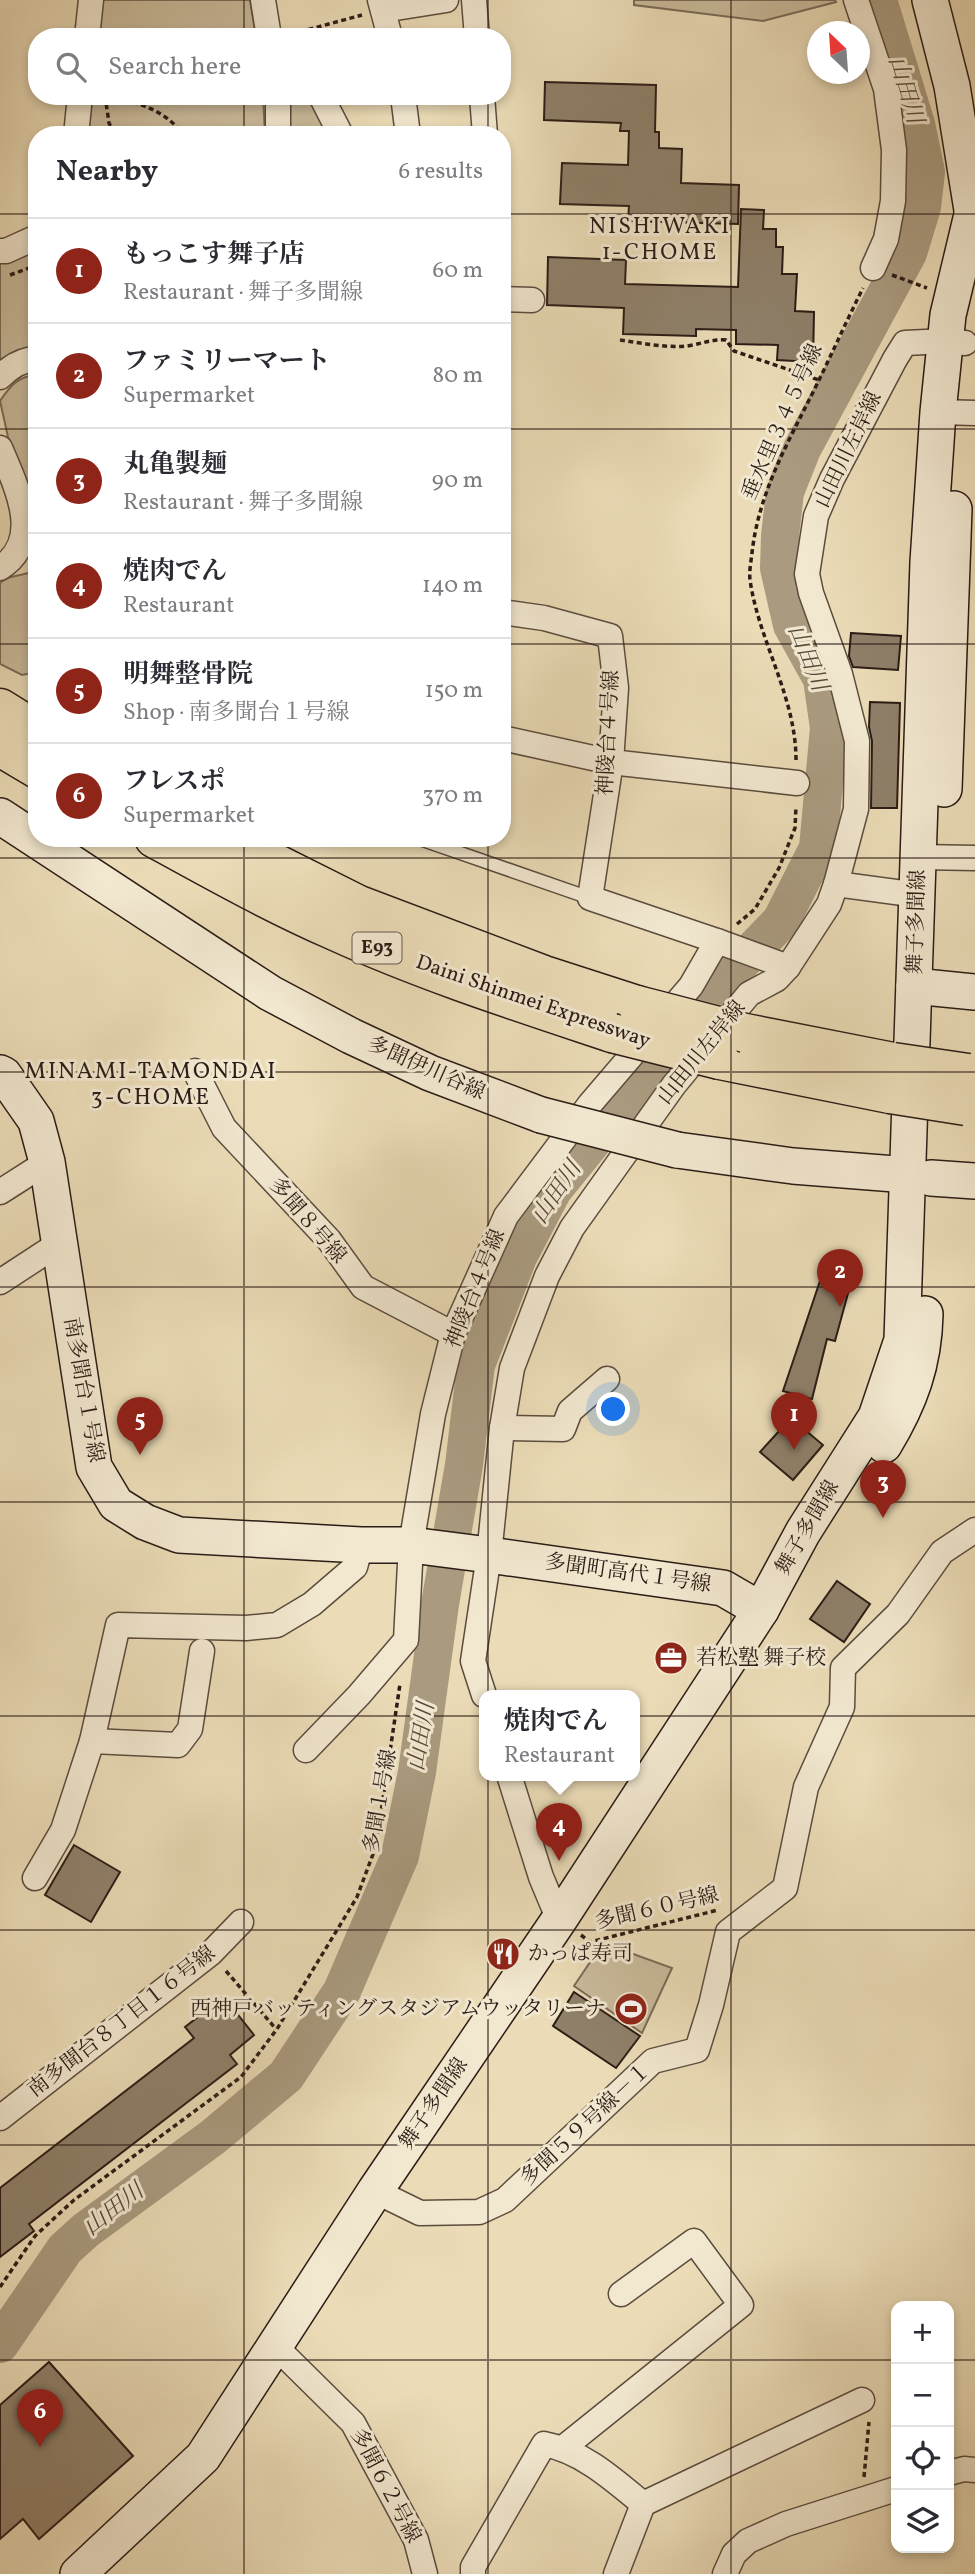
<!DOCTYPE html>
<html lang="en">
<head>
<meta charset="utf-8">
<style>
	body { margin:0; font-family:Vollkorn,"Noto Serif JP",serif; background:#f2f2f3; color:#2b2b33 }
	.controls { position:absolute; right:21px; bottom:21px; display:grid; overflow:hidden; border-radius:14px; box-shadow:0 4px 10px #0003 }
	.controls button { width:63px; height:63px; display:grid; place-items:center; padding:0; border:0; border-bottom:2px solid #e1e1e2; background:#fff; color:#2b2b33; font:35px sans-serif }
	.compass { position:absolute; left:807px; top:21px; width:63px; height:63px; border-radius:50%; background:#fff; box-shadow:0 4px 10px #0003; rotate:335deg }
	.you { position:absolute; left:614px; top:1410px; width:24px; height:24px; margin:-18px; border:5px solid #fff; border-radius:50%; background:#1a73e8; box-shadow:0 0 0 10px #1a73e833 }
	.badge { display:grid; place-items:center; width:46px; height:46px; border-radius:50%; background:#8f2418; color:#fff; font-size:23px; font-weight:700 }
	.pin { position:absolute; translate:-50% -58px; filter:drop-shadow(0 2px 4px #0008) }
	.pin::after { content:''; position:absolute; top:37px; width:24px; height:21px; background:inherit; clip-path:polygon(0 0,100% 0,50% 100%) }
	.popup { position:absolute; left:479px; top:1690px; width:161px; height:91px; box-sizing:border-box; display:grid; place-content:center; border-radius:14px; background:#fff; filter:drop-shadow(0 2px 5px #0005); font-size:23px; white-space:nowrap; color:#7c7c81 }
	.popup b { font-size:26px; color:#2b2b33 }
	.popup::after { content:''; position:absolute; left:50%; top:100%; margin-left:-14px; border:14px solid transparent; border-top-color:#fff }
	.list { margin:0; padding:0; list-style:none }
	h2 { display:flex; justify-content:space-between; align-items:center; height:91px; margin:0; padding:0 28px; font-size:30px }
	h2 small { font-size:23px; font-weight:400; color:#7c7c81 }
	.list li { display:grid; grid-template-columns:46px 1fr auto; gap:21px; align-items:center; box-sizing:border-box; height:105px; padding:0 28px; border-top:2px solid #e1e1e2 }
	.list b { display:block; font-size:26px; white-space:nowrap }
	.list p { margin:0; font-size:23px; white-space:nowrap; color:#7c7c81 }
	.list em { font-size:23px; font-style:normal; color:#7c7c81 }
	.icon { flex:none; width:38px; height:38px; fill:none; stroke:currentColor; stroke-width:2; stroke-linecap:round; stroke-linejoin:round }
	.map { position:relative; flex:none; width:975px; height:2574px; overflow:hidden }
	.search { position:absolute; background:#fff; box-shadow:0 4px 10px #0003; left:28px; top:28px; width:483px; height:77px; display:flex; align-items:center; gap:18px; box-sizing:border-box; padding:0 24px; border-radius:28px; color:#7c7c81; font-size:26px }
	.panel { position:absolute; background:#fff; box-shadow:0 4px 10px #0003; left:28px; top:126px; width:483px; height:721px; border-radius:28px }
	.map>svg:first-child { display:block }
	.green { fill:#cabb9c; stroke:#7a6c59; stroke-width:2 }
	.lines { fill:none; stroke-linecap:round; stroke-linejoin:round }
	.river { stroke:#aa9b80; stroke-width:38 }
	.building { fill:#8f806a; stroke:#2b1c16; stroke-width:2 }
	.lane-casing { stroke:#5b4c3e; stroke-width:15 }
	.street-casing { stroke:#5b4c3e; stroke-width:27 }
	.secondary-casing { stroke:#2b1c16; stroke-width:38 }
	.highway-casing { stroke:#2b1c16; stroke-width:41 }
	.path { stroke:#2b1c16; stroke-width:3.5; stroke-dasharray:5 3.5; stroke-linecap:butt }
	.lane { stroke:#f2e8d0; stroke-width:12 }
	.street { stroke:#f2e8d0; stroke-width:24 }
	.secondary { stroke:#f2e8d0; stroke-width:35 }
	.highway { stroke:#ebdcb7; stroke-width:38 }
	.secondary-bridge-casing { stroke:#2b1c16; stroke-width:38; stroke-linecap:butt }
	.highway-bridge-casing { stroke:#2b1c16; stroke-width:41; stroke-linecap:butt }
	.secondary-bridge { stroke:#f2e8d0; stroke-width:35 }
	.highway-bridge { stroke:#ebdcb7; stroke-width:38 }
	.grid { fill:none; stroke:#2b1c16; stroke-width:2; stroke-opacity:0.55 }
	.labels { text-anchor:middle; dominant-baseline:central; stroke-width:6; stroke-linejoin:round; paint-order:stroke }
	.shield { fill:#f2e8d0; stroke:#67594e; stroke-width:2 }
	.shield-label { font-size:19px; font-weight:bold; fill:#2b1c16 }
	.street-label { font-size:21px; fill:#2b1c16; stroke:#f2e8d0 }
	.poi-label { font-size:21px; fill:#2b1c16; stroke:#f2e8d0; text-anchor:start }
	.water-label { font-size:23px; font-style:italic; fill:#57483b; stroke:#f2e8d0 }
	.neighbourhood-label { font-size:23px; letter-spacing:2px; fill:#2b1c16; stroke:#f2e8d0 }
</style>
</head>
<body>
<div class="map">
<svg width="975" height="2574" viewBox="0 0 975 2574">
	<rect width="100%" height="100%" fill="#ebdcb7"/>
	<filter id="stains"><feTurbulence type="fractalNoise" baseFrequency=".00286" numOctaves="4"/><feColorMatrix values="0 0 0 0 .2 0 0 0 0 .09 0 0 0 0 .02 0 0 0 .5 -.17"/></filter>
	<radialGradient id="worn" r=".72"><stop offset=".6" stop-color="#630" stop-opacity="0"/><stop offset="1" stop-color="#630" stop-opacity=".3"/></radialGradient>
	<!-- green -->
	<g class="green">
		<polygon points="103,0 250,0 256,37 98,37"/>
		<polygon points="634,0 835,0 836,2 763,21 634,5"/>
		<polygon points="90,96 263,96 265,135 85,135"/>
		<polygon points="297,96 308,96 330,135 290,135 290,102"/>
		<polygon points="37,247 37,349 20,352 0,360 0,260"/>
		<path d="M37 375V538H36L33 500 8 437 0 401C10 386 18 376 37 375Z"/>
		<polygon points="37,571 37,672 22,675 0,664 0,583 7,578"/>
		<polygon points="603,1943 672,1968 642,2033 574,1986"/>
	</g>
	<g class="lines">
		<!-- river -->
		<polyline class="river" points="0,2344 65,2249 86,2230 213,2137 286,2076 342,1991 400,1856 417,1772 440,1604 464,1465 476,1365 518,1257 553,1190 723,981 781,921 818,848 829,728 822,679 792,625 779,568 780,536 785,492 802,449 908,253 922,207 926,172 916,124 878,0"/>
	</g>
	<!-- building -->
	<g class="building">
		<polygon points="545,82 656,85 655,132 659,132 659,148 682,149 681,183 739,185 738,224 628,221 629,206 560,204 562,163 628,165 629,131 620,131 621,123 544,120"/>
		<polygon points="741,209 764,210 763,229 776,229 776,247 783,247 782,274 797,274 795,311 814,312 813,362 777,360 778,345 736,344 736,330 696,329 696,336 623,334 624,308 547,305 548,257 626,260 625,284 738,287"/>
		<polygon points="851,633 901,636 898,670 853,667 849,656"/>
		<polygon points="870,702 900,703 897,808 871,808 872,741 869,727"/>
		<polygon points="821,1278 850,1286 835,1341 827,1339 812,1399 783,1391"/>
		<polygon points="791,1418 823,1445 793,1480 760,1452"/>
		<polygon points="837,1581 870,1604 844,1642 810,1619"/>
		<polygon points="74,1845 120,1872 91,1922 45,1895"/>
		<polygon points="574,1992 640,2036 616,2068 553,2026"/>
		<polygon points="224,1997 254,2035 230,2055 237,2064 29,2224 34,2231 0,2257 0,2188 194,2038 185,2027"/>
		<polygon points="49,2362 133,2456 39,2539 23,2519 0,2539 0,2405"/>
	</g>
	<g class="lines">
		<defs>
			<polyline id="lane" points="417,838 590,898"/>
			<g id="street">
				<polyline points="263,0 269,37"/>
				<polyline points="380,0 390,37"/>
				<polyline points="474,0 477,37"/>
				<polyline points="856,0 886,89 894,150 893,201 886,239 873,268"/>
				<polyline points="383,10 446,0"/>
				<polyline points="87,37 91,0"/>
				<polyline points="278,96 278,135"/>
				<polyline points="321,96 341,135"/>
				<polyline points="403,96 408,135"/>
				<polyline points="482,96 485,135"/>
				<polyline points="76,135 80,96"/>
				<polyline points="0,251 6,251 37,237"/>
				<polyline points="502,299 532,300"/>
				<path d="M0 377C10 367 23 359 37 359"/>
				<polyline points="938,412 975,413"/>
				<path d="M0 448C16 486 44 540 0 568"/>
				<polyline points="502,738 611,762 797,783"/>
				<polyline points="919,857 975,858"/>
				<polyline points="836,884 918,895"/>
				<polyline points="717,941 788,967"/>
				<polyline points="195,1071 224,1128 329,1240 363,1287 453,1334"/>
				<polyline points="0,1192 47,1162"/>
				<polyline points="0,1282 58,1244"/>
				<polyline points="502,1428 563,1429 570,1411 607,1379"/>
				<polyline points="484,1695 473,1661 489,1555 502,1428 512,1368 547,1276 572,1228 674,1085 749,994 777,979 788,967 829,904 836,884 856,809 857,741 840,674 811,593 807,574 816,516 832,479 895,359 905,343 946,341 965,343"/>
				<polyline points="92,1741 178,1745 190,1729 202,1651"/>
				<polyline points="306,1750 359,1695 406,1640 411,1545 433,1414 453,1334 506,1216 590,1104 691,986 717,941 590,898 611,762 616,688 610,636 544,618 502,612"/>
				<polyline points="509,1775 541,1877 559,1920"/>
				<polyline points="35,1878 63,1830 92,1741 118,1625 246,1628 277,1625 312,1604 355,1567 361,1545"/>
				<polyline points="0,2118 211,1953 241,1922"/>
				<polyline points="375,2191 420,2213 479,2212 505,2200 653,2061 697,2050 711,2005 728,1932 785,1888 806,1787 842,1707 843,1668 898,1614 942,1552 975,1530"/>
				<polyline points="275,2346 353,2423 416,2540 425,2574"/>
				<polyline points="563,2448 741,2305 694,2241 621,2294"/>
				<polyline points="949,2473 964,2469 975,2470"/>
				<path d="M473 2574V2567L544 2444C582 2451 614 2480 643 2504"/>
				<polyline points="616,2574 643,2504 862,2400"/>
				<polyline points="725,2574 734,2554 748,2541 786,2524 896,2489"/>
			</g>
			<g id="secondary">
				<polyline points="930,0 952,86 972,210"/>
				<polyline points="944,789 954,509"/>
				<polyline points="0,816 270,993 351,1036 430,1073 541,1115"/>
				<polyline points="914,986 975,992"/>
				<polyline points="0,1073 4,1075 36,1121 47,1162 94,1467 116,1504 145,1522 179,1535 361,1545 411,1545 489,1555 723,1588 761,1610"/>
				<polyline points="677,1150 793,1166 908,1175"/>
				<polyline points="931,1178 975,1181"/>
				<path d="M884 1445C910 1402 924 1364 925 1314"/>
				<polyline points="78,2574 203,2457 375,2191 559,1920 761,1610 803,1532 876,1417 902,1340 928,562 938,412 948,315 975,202"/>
			</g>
			<g id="highway">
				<polyline points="0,708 37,731"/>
				<polyline points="0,747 37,769"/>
				<path d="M154 838C214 871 273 904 335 931 425 972 519 1002 612 1033"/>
				<polyline points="225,838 359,905 544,975 637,1005"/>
				<polyline points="745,1033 893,1062"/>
				<polyline points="720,1060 890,1094"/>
			</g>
		</defs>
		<!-- lane casing -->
		<use href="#lane" class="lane-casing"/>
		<!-- street casing -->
		<use href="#street" class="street-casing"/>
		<!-- secondary casing -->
		<use href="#secondary" class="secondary-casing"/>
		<!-- highway casing -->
		<use href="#highway" class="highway-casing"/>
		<!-- path -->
		<g class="path">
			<polyline points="292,34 362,15"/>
			<polyline points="105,96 109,123 115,135"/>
			<path d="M108 96C141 104 162 108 184 135"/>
			<polyline points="10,275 37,265"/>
			<polyline points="892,275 927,288"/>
			<path d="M620 340C642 343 665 348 687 346 701 344 712 339 726 340L734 351 819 380"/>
			<path d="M796 760C796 697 759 642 750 580 749 571 751 562 752 553 759 489 792 436 819 380 834 349 848 318 863 288"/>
			<polyline points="737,924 755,909 779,868 795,828 796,806"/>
			<polyline points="581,1935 590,1942 718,1910"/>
			<polyline points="226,1971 276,2029"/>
			<polyline points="0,2287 35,2236 74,2200 241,2077 277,2029 357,1897 376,1846 400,1684"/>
			<polyline points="864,2477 869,2422"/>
		</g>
		<!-- lane -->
		<use href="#lane" class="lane"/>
		<!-- street -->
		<use href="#street" class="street"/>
		<!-- secondary -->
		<use href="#secondary" class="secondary"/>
		<!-- highway -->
		<use href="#highway" class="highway"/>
		<defs>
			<polyline id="secondary-bridge" points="541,1115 677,1150"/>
			<g id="highway-bridge">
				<polyline points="637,1005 745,1033"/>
				<polyline points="612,1033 720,1060"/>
				<polyline points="893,1062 968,1073"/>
				<polyline points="890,1094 966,1106"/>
			</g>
		</defs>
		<!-- secondary-bridge casing -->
		<use href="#secondary-bridge" class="secondary-bridge-casing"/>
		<!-- highway-bridge casing -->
		<use href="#highway-bridge" class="highway-bridge-casing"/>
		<!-- secondary-bridge -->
		<use href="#secondary-bridge" class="secondary-bridge"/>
		<!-- highway-bridge -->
		<use href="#highway-bridge" class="highway-bridge"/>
	</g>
	<!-- grid -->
	<path class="grid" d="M244 0V37M488 0V37M731 0V2574M244 96V135M488 96V135M0 214H37M502 214H975M0 429H37M502 429H975M0 644H37M502 644H975M244 838V2574M488 838V2574M0 858H975M0 1072H975M0 1287H975M0 1502H975M0 1716H975M0 1930H975M0 2145H975M0 2360H896M949 2360H975"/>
	<!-- icons -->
	<defs>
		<symbol id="office-disc" viewBox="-11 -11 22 22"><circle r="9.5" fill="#8f2418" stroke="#f2e8d0"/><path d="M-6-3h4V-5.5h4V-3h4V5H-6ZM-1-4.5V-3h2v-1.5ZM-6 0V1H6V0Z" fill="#fff"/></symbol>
		<symbol id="restaurant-disc" viewBox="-11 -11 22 22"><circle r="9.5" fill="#8f2418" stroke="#f2e8d0"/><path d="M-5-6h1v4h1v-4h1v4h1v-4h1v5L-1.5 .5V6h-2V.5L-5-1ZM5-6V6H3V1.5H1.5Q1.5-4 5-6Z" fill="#fff"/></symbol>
		<symbol id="stadium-disc" viewBox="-11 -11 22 22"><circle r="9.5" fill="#8f2418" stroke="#f2e8d0"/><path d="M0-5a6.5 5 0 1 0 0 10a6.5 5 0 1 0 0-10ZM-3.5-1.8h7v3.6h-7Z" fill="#fff"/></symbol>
	</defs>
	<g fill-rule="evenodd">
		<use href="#office-disc" x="652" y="1639" width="38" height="38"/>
		<use href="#restaurant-disc" x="484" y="1935" width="38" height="38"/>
		<use href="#stadium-disc" x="612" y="1990" width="38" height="38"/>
	</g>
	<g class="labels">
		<!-- shield labels -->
		<rect class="shield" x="352.5" y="932.5" width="49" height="31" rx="5"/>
		<g class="shield-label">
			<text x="377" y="948">E93</text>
		</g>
		<!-- street labels -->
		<g class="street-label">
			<text transform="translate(783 422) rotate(-66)">垂水里３４５号線</text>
			<text transform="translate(849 450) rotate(-64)">山田川左岸線</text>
			<text transform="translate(609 733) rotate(-87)">神陵台４号線</text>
			<text transform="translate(917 922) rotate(-88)">舞子多聞線</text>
			<text transform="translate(533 1002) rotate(19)">Daini Shinmei Expressway</text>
			<text transform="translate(702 1053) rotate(-51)">山田川左岸線</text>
			<text transform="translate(426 1069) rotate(24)">多聞伊川谷線</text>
			<text transform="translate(307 1221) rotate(49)">多聞８号線</text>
			<text transform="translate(476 1289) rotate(-68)">神陵台４号線</text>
			<text transform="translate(83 1390) rotate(80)">南多聞台１号線</text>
			<text transform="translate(808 1528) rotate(-60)">舞子多聞線</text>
			<text transform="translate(628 1574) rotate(8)">多聞町高代１号線</text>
			<text transform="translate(381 1801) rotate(-80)">多聞１号線</text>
			<text transform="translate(657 1909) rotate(-13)">多聞６０号線</text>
			<text transform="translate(122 2022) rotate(-38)">南多聞台８丁目１６号線</text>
			<text transform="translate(434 2104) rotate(-56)">舞子多聞線</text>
			<text transform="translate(586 2125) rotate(-43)">多聞５９号線－１</text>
			<text transform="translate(385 2486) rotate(62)">多聞６２号線</text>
		</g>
		<!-- poi labels -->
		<g class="poi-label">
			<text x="696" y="1658">若松塾 舞子校</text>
			<text x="528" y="1954">かっぱ寿司</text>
			<text x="606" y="2009" text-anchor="end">西神戸バッティングスタジアムウッタリーナ</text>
		</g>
		<!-- water labels -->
		<g class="water-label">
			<text transform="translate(905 90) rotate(73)">山田川</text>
			<text transform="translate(807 658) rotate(68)">山田川</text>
			<text transform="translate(557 1193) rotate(-56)">山田川</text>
			<text transform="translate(422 1737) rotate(-81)">山田川</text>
			<text transform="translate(114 2210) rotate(-38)">山田川</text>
		</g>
		<!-- neighbourhood labels -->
		<g class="neighbourhood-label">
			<text x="660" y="227">NISHIWAKI<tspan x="660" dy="26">1-CHOME</tspan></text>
			<text x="151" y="1072">MINAMI-TAMONDAI<tspan x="151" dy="26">3-CHOME</tspan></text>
		</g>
	</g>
	<rect width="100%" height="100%" filter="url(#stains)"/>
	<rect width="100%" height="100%" fill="url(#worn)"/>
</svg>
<div class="controls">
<button>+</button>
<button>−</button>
<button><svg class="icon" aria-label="locate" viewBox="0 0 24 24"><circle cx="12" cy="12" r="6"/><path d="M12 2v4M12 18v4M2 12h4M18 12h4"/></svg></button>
<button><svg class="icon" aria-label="layers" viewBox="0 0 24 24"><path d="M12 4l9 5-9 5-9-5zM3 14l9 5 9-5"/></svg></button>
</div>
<svg class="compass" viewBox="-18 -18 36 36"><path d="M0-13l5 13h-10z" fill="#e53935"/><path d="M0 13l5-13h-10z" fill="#7c7c81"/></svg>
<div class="you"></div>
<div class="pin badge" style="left:794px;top:1450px">1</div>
<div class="pin badge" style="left:840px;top:1307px">2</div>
<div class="pin badge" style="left:883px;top:1518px">3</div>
<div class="pin badge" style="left:559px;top:1861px">4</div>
<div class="popup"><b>焼肉でん</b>Restaurant</div>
<div class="pin badge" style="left:140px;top:1455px">5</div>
<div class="pin badge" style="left:40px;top:2447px">6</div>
<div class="search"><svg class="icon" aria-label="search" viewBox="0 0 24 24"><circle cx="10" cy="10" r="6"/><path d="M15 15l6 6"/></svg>Search here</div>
<section class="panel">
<h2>Nearby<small>6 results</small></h2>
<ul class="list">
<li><span class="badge">1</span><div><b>もっこす舞子店</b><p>Restaurant · 舞子多聞線</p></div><em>60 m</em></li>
<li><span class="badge">2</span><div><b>ファミリーマート</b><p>Supermarket</p></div><em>80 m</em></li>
<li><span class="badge">3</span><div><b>丸亀製麺</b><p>Restaurant · 舞子多聞線</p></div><em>90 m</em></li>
<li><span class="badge">4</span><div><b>焼肉でん</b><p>Restaurant</p></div><em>140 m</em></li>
<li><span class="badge">5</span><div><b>明舞整骨院</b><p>Shop · 南多聞台１号線</p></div><em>150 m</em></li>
<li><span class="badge">6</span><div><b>フレスポ</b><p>Supermarket</p></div><em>370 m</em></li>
</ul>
</section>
</div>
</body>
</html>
